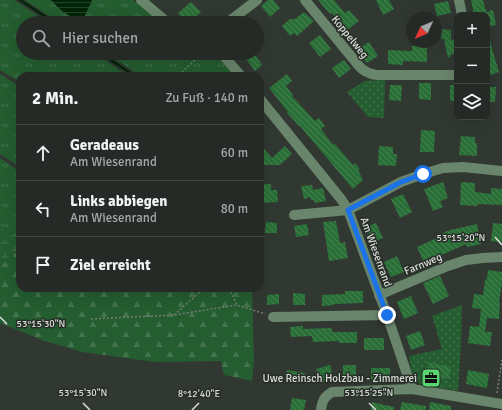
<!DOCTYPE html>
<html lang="de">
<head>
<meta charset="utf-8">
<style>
	body { margin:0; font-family:Signika,sans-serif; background:#313632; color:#f1f3f6 }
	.controls { position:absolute; right:12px; top:12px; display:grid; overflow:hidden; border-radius:8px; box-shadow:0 4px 16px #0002 }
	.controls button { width:36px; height:36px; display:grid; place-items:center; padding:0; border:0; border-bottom:1px solid #424643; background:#252a26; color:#f1f3f6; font:20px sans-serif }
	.compass { position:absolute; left:406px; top:12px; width:36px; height:36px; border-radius:50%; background:#252a26; box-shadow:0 4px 16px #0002; rotate:226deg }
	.stop { position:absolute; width:12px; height:12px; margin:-9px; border:3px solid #1a73e8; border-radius:50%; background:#fff }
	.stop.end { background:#1a73e8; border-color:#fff; box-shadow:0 1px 4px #0008 }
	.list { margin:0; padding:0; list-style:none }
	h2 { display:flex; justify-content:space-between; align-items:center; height:52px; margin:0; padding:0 16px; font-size:17px }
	h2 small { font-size:13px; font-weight:400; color:#a3a7a7 }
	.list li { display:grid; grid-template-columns:26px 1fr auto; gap:12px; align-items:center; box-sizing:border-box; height:56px; padding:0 16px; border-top:1px solid #424643 }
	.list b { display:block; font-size:15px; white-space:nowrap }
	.list p { margin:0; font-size:13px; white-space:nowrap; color:#a3a7a7 }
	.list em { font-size:13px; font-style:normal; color:#a3a7a7 }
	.icon { flex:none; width:22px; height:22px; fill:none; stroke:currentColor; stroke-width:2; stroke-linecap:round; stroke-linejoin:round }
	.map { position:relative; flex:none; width:502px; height:410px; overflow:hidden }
	.search { position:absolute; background:#252a26; box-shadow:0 4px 16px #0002; left:16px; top:16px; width:248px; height:44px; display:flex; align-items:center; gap:10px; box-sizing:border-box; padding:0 14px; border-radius:22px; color:#a3a7a7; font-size:15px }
	.panel { position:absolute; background:#252a26; box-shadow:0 4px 16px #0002; left:16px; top:72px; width:248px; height:220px; border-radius:12px }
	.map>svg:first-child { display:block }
	.grass { fill:url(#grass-tufts) }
	.forest { fill:url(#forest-firs) }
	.wetland { fill:url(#wetland-marsh) }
	.park { fill:url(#park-dots); fill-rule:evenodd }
	.water { fill:url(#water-rules) }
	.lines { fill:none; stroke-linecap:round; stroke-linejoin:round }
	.stream { stroke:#002407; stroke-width:2.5 }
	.building { fill:url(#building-back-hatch) }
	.path { stroke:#757b75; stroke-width:1.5; stroke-dasharray:2 2; stroke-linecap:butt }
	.minor { stroke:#69856b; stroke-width:10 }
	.route { stroke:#1a73e8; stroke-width:5 }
	.ticks { fill:none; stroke:#d9ddd9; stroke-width:1.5 }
	.labels { text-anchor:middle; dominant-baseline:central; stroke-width:3; stroke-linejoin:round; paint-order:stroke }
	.street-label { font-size:11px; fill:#d9ddd9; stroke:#272e28 }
	.poi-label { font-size:11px; fill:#d9ddd9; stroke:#272e28; text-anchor:end }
	.ticks-label { font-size:10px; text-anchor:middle; fill:#d9ddd9; stroke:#272e28; stroke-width:3; stroke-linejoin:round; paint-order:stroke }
</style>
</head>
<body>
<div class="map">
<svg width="502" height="410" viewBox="0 0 502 410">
	<defs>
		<pattern id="grass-tufts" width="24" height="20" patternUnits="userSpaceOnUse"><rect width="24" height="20" fill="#245d2f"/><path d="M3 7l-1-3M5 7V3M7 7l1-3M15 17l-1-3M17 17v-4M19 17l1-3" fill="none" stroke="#43744d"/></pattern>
		<pattern id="forest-firs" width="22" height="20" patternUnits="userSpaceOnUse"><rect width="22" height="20" fill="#245d2f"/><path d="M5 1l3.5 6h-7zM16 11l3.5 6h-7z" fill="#43744d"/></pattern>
		<pattern id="wetland-marsh" width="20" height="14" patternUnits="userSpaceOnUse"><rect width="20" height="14" fill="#245d2f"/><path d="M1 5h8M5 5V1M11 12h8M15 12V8" fill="none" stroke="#43744d"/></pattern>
		<pattern id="park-dots" width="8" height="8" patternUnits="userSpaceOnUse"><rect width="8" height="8" fill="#245d2f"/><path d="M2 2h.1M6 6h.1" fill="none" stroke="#43744d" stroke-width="1.8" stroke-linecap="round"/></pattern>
		<pattern id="water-rules" width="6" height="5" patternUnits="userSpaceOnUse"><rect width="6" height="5" fill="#002407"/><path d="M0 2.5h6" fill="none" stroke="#25432b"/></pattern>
		<pattern id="building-back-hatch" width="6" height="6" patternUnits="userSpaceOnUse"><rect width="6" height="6" fill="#2a6f37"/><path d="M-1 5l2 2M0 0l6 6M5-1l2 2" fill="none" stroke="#488353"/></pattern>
	</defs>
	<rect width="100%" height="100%" fill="#313832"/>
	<!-- grass -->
	<g class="grass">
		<polygon points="0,0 14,0 49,23 23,23 23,53 94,53 128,76 20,76 20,82 0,70"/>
		<polygon points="25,0 51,0 64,13 91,4 92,0 133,0 161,23 60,23"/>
		<polygon points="106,53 213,53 235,76 141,76"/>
		<polygon points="0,74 20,87 20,167 0,154"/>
		<polygon points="0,158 20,172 20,234 5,231 0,227"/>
	</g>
	<!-- forest -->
	<polygon class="forest" points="20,249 20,288 252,288 254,361 252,381 224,375 221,361 155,362 82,352 42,340 0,323 0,266"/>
	<!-- wetland -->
	<polygon class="wetland" points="0,227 5,231 20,234 20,249 0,266"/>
	<!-- park -->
	<g class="park">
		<polygon points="385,80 384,118 368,117 347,92 365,81"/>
		<path d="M462 305 461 345 458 391 423 385C412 381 411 367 409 356L442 349 432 316ZM428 362 450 367 449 379 427 375Z"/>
	</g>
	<!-- water -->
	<path class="water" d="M51 0H92L83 20C69 18 60 10 51 0Z"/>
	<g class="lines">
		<!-- stream -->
		<g class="stream">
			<polyline points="20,0 55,23"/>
			<polyline points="100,53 135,76"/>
		</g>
	</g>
	<!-- building -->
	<g class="building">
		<polygon points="268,0 273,0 280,8 270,17 261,6"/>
		<polygon points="318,0 334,0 345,13 349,10 359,21 346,31 332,13 330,14"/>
		<polygon points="376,0 389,0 394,9 383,15"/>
		<polygon points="471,0 483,0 487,14 487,12 493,10 496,25 487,27 487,15 474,15"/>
		<polygon points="448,1 451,13 437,16 434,4"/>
		<polygon points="191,2 201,12 189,23 188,23 178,13"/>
		<polygon points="304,12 314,21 297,36 294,33 290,36 282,26 290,19 295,19"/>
		<polygon points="441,29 451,30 451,40 457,39 457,53 450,55 450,57 448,58 444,39 441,39"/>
		<polygon points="320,35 331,49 320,57 309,43"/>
		<polygon points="487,38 489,38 499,72 487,76"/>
		<polygon points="369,42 378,56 367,63 357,50"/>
		<polygon points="412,46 427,46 427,62 403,61 403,65 388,64 388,50 412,51"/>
		<polygon points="249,53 254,53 262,65 255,71 244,56"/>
		<polygon points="344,60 351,69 339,78 332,68"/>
		<polygon points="287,74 292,81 286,86 293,95 292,96 315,121 319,118 325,126 321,129 333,145 334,143 353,165 355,163 360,169 358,170 363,180 353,189 300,126 300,127 287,113 288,112 269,88"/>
		<polygon points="419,83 431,83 431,100 419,99"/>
		<polygon points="390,85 402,85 401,101 389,100"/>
		<rect x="450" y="85" width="7" height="16"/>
		<polygon points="487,87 496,87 495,102 487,102"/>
		<polygon points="421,130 435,131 434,152 420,152"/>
		<polygon points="461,136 475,137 475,143 477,143 477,156 459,155"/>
		<polygon points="260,144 272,158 285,146 292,154 280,165 264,165 260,160"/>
		<polygon points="379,146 393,147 393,154 397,154 396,166 378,165"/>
		<polygon points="443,182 448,198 440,201 443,207 433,211 424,189"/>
		<polygon points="461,182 475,183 475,192 491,194 491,188 502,189 502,205 478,204 478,206 460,205"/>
		<polygon points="260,184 271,184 271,190 277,190 278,202 260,203"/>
		<polygon points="312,185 313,190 323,188 326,201 315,203 314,200 311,200 311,197 304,199 301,186"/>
		<polygon points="403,194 412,212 400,218 391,199"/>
		<polygon points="336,221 340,243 345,242 348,258 329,261 323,222"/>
		<polygon points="266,222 277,223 277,233 265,233"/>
		<polygon points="376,223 383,238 372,242 366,227"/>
		<polygon points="493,223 502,224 502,242 491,241"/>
		<polygon points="307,224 309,235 296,237 294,226"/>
		<polygon points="477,224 481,244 467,247 466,244 424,263 417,247 439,237 438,235 450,230"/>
		<polygon points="397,256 404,272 391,277 384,262"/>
		<polygon points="488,270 502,272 502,282 499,302 500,302 499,319 487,318 485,332 492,332 490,346 468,343 470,326 479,327 481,309 472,308 474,294 483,295 485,280 487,279"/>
		<polygon points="440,276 449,296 433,304 423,283"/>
		<polygon points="345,291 363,291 363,303 334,304 334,305 322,306 322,295 345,294"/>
		<polygon points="293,293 305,294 305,305 293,305"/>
		<polygon points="279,294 279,304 267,305 267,295"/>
		<polygon points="411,296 418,313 404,319 397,302"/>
		<polygon points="303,326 303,329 332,328 332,332 357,332 357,343 339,343 339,341 313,342 312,336 291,337 290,327"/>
		<polygon points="420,331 425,345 411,350 406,336"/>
		<rect x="364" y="338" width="20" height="12"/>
		<polygon points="428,362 451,367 449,379 427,375"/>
		<polygon points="330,365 334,379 321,383 316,369"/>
		<rect x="343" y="365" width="13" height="15"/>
		<rect x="371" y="368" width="19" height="12"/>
		<polygon points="287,370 305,373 304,382 286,379"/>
		<polygon points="468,370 489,374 487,388 466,384"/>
		<polygon points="292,398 306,400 304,410 290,410"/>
		<polygon points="372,402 394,407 394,410 371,410"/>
		<polygon points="402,402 426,406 426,410 400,410"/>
		<polygon points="430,402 451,406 451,410 429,410"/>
	</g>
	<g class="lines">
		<!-- path -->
		<g class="path">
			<polyline points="180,76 183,71 193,62 200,53"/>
			<polyline points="229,288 237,305"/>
			<polyline points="174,315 200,292 207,288"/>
			<polyline points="91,319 174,315 237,305 265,314"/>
			<polyline points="497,393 502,360"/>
		</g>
		<!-- minor -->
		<g class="minor">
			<polyline points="141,0 168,23"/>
			<path d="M305 0 359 66C364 72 369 74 377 75H457"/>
			<polyline points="459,0 462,15"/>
			<polyline points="227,23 257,0"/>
			<polyline points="221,53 241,76"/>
			<polyline points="260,99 341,199 348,210 294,215"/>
			<polyline points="379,295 448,266 466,260 483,258 502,257"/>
			<polyline points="273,317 387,315"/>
			<polyline points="412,389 387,315 348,210 401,182 423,174 443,168 463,167 502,171"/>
			<path d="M321 410C322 401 324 397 332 392L412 389 502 404"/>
		</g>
	</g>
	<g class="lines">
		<!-- route -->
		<polyline class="route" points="387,315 348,210 401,182 423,174"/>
	</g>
	<!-- ticks -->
	<path class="ticks" d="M495 237 502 245M0 317 7 324M83 403 90 410M369 403 376 410M192 410 199 403"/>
	<!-- icons -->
	<defs>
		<symbol id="office-square" viewBox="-11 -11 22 22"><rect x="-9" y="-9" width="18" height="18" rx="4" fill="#58d570" stroke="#272e28"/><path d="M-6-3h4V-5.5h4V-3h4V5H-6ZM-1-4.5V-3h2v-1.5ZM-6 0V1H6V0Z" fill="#111"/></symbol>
	</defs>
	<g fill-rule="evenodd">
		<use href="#office-square" x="420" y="367" width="22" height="22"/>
	</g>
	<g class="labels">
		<!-- street labels -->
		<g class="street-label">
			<text transform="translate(350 37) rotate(51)">Koppelweg</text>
			<text transform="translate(376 252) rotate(70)">Am Wiesenrand</text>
			<text transform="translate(423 264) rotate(-23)">Farnweg</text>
		</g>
		<!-- poi labels -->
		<g class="poi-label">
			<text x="417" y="378">Uwe Reinsch Holzbau - Zimmerei</text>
		</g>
	</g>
	<g class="ticks-label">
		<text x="461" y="241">53°15'20"N</text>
		<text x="41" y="327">53°15'30"N</text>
		<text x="83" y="396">53°15'30"N</text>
		<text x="369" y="396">53°15'25"N</text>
		<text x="199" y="397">8°12'40"E</text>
	</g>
</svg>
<div class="controls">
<button>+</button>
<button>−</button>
<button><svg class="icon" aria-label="layers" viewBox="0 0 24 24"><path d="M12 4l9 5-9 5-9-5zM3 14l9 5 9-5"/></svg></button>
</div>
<svg class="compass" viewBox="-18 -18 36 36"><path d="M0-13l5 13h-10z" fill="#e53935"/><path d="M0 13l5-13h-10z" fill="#a3a7a7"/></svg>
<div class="stop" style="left:423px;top:174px"></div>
<div class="stop end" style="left:387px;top:315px"></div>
<div class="search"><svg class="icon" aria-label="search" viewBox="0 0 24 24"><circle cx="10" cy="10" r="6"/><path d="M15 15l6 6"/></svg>Hier suchen</div>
<section class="panel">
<h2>2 Min.<small>Zu Fuß · 140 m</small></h2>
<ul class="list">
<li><svg class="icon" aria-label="ahead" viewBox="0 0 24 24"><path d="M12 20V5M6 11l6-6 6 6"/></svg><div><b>Geradeaus</b><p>Am Wiesenrand</p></div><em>60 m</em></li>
<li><svg class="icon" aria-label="left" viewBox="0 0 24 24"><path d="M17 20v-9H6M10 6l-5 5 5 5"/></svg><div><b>Links abbiegen</b><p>Am Wiesenrand</p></div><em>80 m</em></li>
<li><svg class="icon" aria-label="arrive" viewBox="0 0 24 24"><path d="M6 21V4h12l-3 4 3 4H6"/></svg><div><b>Ziel erreicht</b></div></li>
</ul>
</section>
</div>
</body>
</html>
